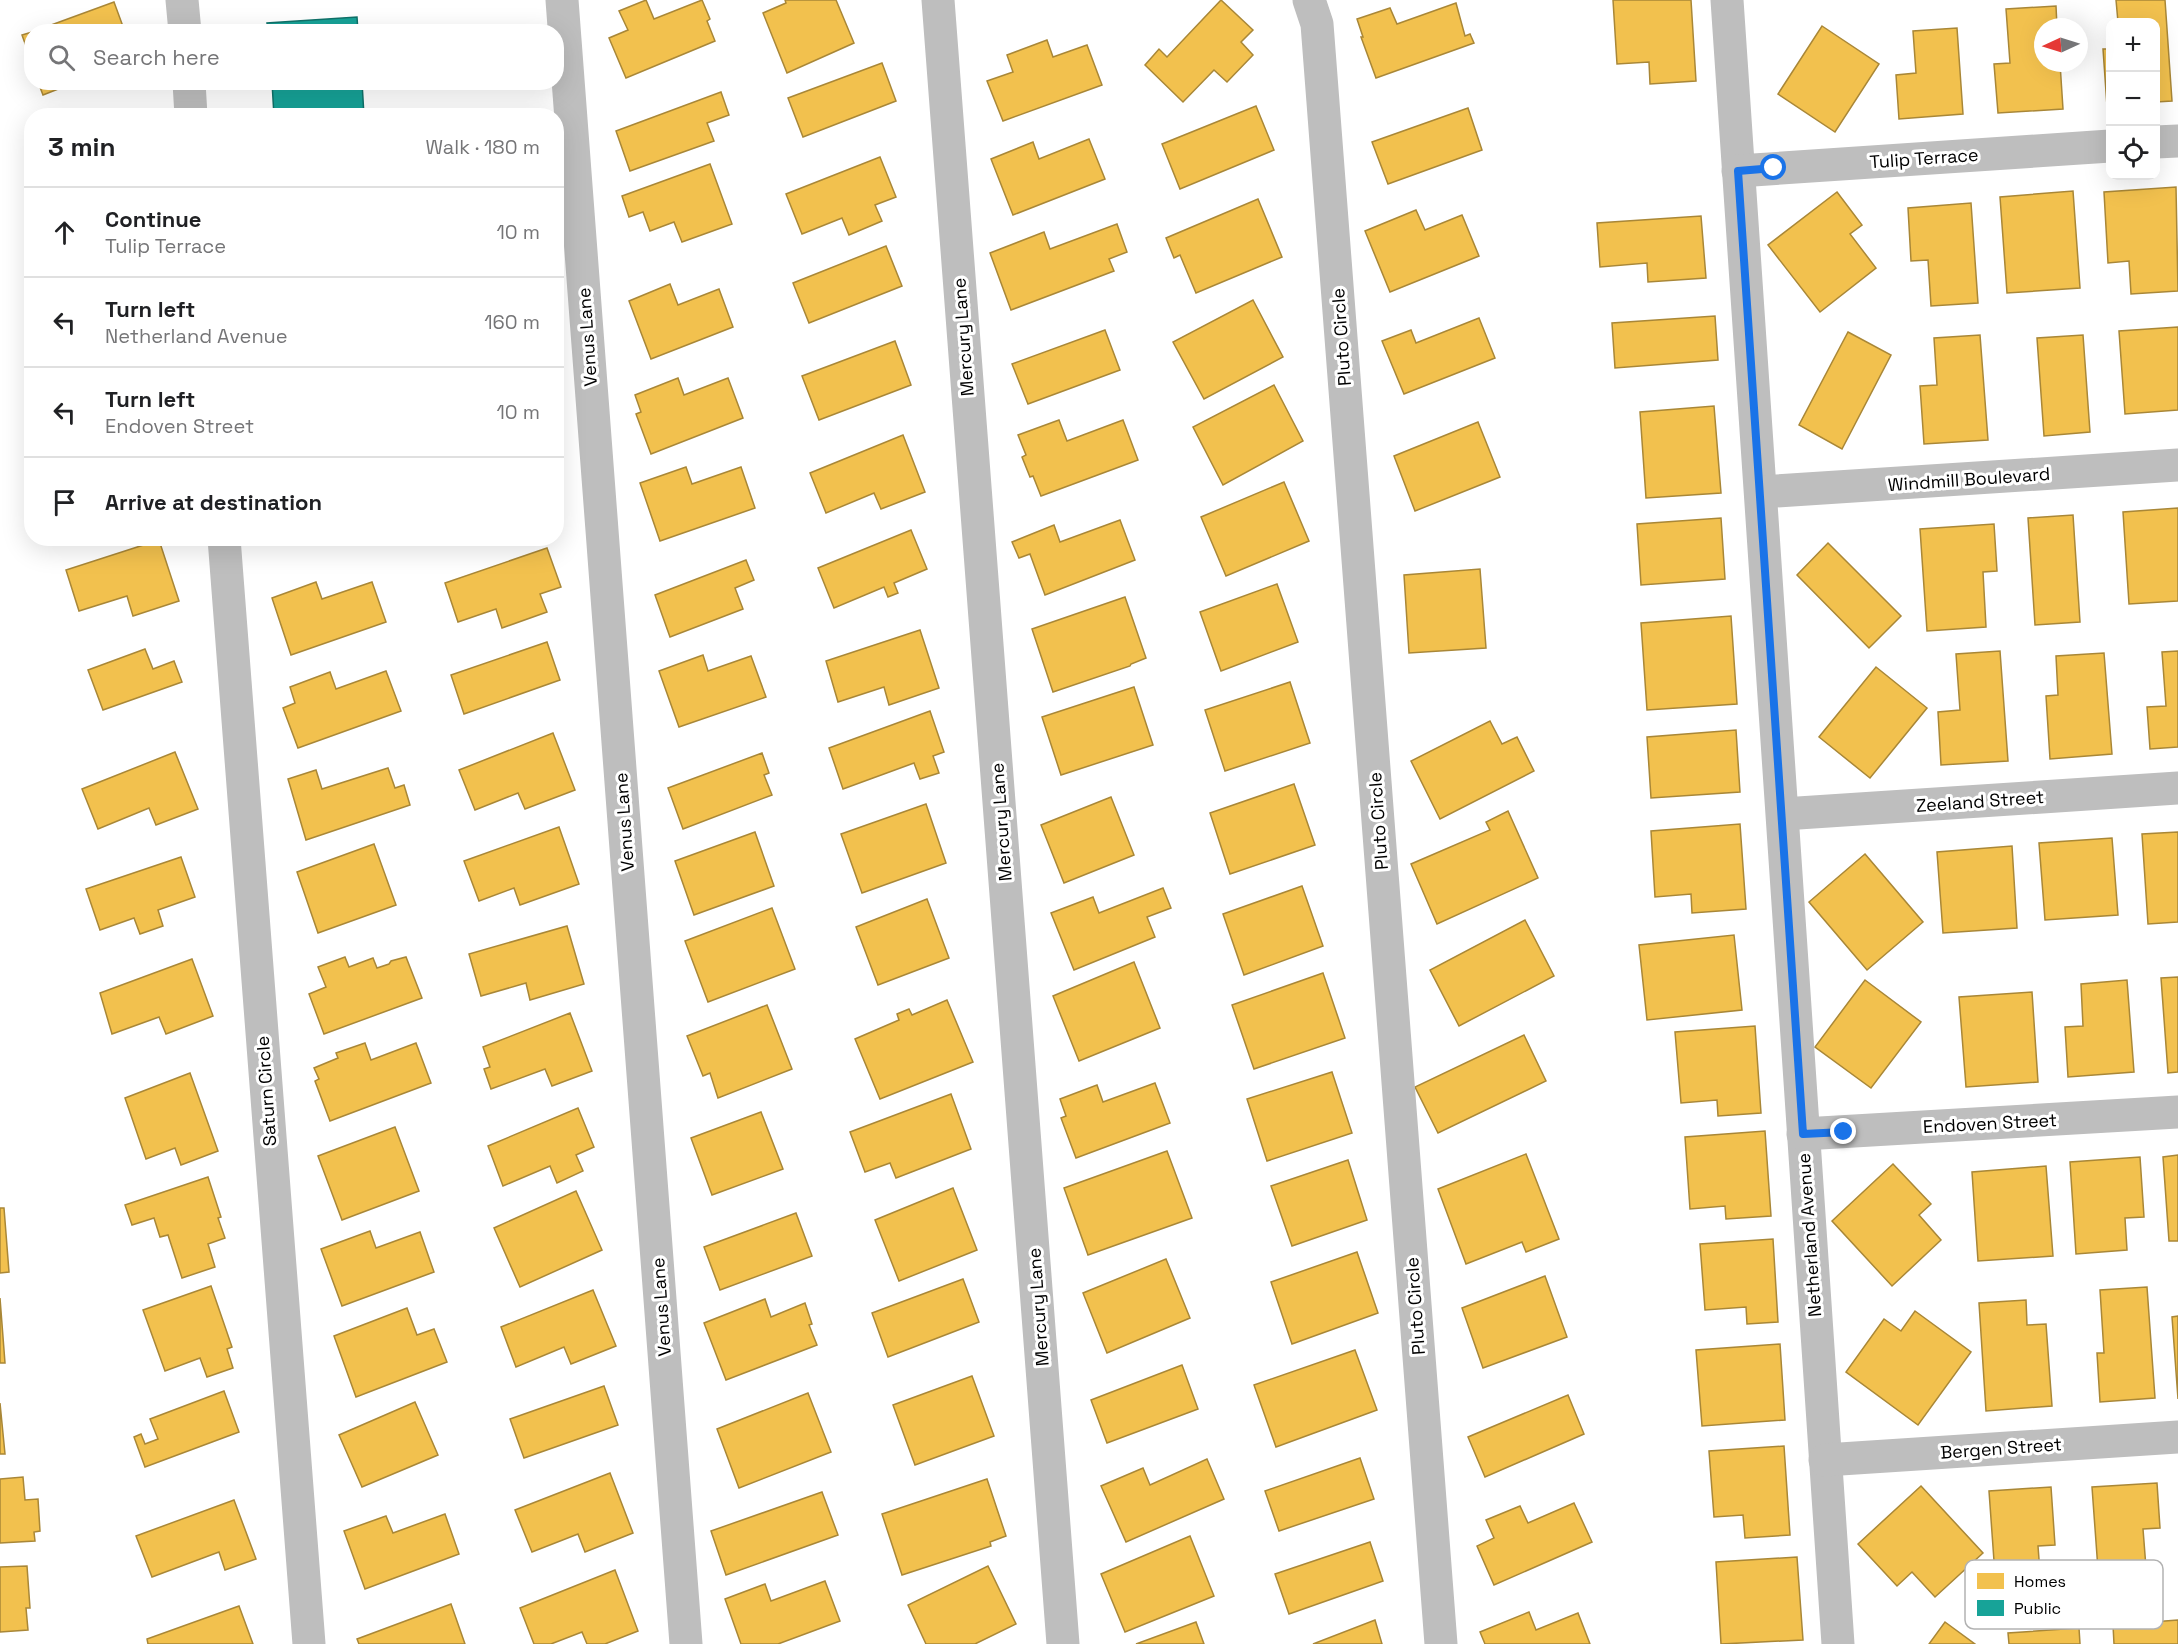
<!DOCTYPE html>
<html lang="en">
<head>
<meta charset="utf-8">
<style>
	body { margin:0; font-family:"Space Grotesk",sans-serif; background:#f2f2f2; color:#202124 }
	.controls { position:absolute; right:18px; top:18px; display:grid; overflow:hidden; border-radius:12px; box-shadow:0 6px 24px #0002 }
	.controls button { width:54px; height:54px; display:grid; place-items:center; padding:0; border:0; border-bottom:2px solid #e0e0e0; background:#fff; color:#202124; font:30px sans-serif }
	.compass { position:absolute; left:2034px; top:18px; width:54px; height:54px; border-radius:50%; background:#fff; box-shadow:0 6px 24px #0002; rotate:266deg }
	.stop { position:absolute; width:18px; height:18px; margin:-14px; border:4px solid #1a73e8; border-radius:50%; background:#fff }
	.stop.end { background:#1a73e8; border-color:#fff; box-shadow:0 2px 6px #0008 }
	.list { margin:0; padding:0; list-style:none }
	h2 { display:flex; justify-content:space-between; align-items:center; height:78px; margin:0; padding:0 24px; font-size:26px }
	h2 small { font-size:20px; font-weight:400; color:#757577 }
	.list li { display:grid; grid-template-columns:39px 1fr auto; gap:18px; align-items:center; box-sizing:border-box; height:90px; padding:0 24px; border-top:2px solid #e0e0e0 }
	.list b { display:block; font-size:22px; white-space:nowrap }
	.list p { margin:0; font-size:20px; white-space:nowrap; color:#757577 }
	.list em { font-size:20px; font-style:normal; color:#757577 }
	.icon { flex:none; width:33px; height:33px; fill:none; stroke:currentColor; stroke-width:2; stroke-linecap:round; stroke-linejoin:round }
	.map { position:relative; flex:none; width:2178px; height:1644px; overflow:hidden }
	.search { position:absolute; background:#fff; box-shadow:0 6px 24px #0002; left:24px; top:24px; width:540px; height:66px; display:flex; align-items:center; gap:15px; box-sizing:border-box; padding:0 21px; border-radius:24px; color:#757577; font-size:22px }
	.panel { position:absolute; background:#fff; box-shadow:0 6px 24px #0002; left:24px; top:108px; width:540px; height:438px; border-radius:24px }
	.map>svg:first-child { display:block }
	.homes { fill:#f2c14e; stroke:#a98737; stroke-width:1.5 }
	.public { fill:#17a398; stroke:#10726a; stroke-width:1.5 }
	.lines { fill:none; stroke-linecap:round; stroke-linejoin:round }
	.street { stroke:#bebebe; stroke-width:33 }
	.route { stroke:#1a73e8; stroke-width:8 }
	.labels { text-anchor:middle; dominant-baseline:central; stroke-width:6; stroke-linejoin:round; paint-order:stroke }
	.street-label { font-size:18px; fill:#000; stroke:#fff }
	.key { fill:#fff; stroke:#b2b2b2; stroke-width:1.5 }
	.key-label { font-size:16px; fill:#000 }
</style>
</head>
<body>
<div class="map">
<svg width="2178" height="1644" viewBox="0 0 2178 1644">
	<rect width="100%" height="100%" fill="#fff"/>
	<!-- homes -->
	<g class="homes">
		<polygon points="646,0 654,19 702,0 710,19 707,21 715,41 626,78 609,38 628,30 619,11"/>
		<polygon points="785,0 836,0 854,43 787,73 763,13 786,3"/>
		<polygon points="1221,0 1253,30 1241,42 1253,55 1227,82 1214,70 1183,102 1145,65 1159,49 1167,57"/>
		<polygon points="1613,0 1691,0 1696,81 1650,84 1649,62 1617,64"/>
		<polygon points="2116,0 2165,0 2172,101 2156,102 2156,22 2118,22"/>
		<polygon points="114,2 125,32 32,32"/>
		<polygon points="1456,3 1465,36 1470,34 1474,43 1376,78 1361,37 1363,37 1357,19 1390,8 1397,24"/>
		<polygon points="2056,6 2057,27 2043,27 2043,63 2060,63 2063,109 1998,113 1994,64 2010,63 2006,9"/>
		<polygon points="1822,26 1879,64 1835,132 1778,94"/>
		<polygon points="1957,28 1963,114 1899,119 1896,75 1916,73 1913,31"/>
		<polygon points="32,32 32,63 22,35"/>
		<polygon points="1047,40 1053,57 1087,45 1102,85 1003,121 987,81 1013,72 1007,55"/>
		<polygon points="2103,49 2110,49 2110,106 2107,106"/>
		<polygon points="882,63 896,101 803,137 788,98"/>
		<polygon points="38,82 76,82 43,95"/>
		<polygon points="721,92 729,115 707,123 714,141 630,171 616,131"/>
		<polygon points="1256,106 1274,150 1180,189 1162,144"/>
		<polygon points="1468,108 1482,150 1388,184 1372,142"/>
		<polygon points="132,109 135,116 115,116"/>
		<polygon points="1089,139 1105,179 1013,215 991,159 1033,142 1039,159"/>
		<polygon points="880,157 896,197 875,205 882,221 849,235 842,218 802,234 786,194"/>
		<polygon points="710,164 732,224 682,242 674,222 650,231 643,212 629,217 622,196"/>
		<polygon points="2176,187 2178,291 2131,294 2129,261 2108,263 2104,192"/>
		<polygon points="2073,191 2080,288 2007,293 2000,197"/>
		<polygon points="1837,192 1862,225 1850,234 1876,268 1820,312 1768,245"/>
		<polygon points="1258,199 1282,257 1196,293 1180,255 1174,258 1166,238"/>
		<polygon points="1971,203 1978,303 1931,306 1928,260 1911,261 1908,208"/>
		<polygon points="1416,210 1425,230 1462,215 1479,256 1390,292 1365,231"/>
		<polygon points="1701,216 1706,278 1648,282 1647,263 1600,267 1597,223"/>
		<polygon points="1117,224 1127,252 1109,259 1114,271 1011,310 990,253 1044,232 1050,249"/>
		<polygon points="886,246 902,286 809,323 793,283"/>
		<polygon points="670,284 678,305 719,289 733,327 651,359 629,301"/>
		<polygon points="1253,300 1283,357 1204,399 1173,342"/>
		<polygon points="1715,316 1718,360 1615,368 1612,323"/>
		<polygon points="1479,318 1495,358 1404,394 1382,341 1411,330 1416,343"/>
		<polygon points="2178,327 2178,410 2125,414 2119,331"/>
		<polygon points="1105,330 1120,370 1028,404 1012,364"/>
		<polygon points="1848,332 1891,355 1842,449 1799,425"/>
		<polygon points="1980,335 1988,440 1924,444 1920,386 1937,385 1934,338"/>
		<polygon points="2083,335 2090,432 2044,436 2037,338"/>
		<polygon points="895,341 911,385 819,420 802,376"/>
		<polygon points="678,378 684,395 728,378 743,418 651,454 636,414 641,412 635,395"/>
		<polygon points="1274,385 1303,441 1223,485 1193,427"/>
		<polygon points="1714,406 1721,493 1646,498 1640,412"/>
		<polygon points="1059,420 1067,441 1123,420 1138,460 1041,496 1033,476 1030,477 1022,457 1026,455 1018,435"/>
		<polygon points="1478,422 1500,477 1415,511 1394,456"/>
		<polygon points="903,435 925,492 881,509 874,493 826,513 810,473"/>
		<polygon points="686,467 692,484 741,467 755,508 660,541 640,483"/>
		<polygon points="1284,482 1309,541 1226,576 1201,517"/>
		<polygon points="2178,508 2178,601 2129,604 2123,512"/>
		<polygon points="2073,515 2080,622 2035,625 2028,518"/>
		<polygon points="1721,518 1725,579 1641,585 1637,524"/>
		<polygon points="1120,520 1135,560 1045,595 1030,554 1019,558 1012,542 1054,525 1060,542"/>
		<polygon points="1994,524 1997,571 1983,572 1986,627 1927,631 1920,529"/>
		<polygon points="911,530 927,569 894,583 898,593 888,597 884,587 834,608 818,568"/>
		<polygon points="159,540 179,601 133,616 127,596 79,611 66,570"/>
		<polygon points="1828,543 1901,616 1869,648 1797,575"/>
		<polygon points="547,548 561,587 540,594 547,612 502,628 496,609 458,622 445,583"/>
		<polygon points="746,560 754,580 735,588 743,609 670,637 655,595"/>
		<polygon points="1480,569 1486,648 1409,653 1404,575"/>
		<polygon points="316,582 322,599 372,582 386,622 291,655 272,598"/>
		<polygon points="1277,584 1298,642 1221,671 1200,612"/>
		<polygon points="1125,597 1146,658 1131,664 1130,666 1053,692 1032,629"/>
		<polygon points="1731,616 1737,704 1647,710 1641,623"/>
		<polygon points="920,630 939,688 889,705 884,687 838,702 826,661"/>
		<polygon points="547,642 560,680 464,714 451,675"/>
		<polygon points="145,649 153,669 174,661 182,682 103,710 88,670"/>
		<polygon points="2000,651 2008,761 1941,765 1938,712 1960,710 1956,654"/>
		<polygon points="2178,651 2178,747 2150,749 2147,707 2166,706 2162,652"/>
		<polygon points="2104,653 2112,754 2050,759 2046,696 2058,695 2056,656"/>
		<polygon points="703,655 708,671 751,656 766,697 679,727 659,671"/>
		<polygon points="1876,667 1927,708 1870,778 1819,737"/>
		<polygon points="386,671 401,711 298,748 283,708 295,703 290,687 330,672 336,689"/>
		<polygon points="1290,682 1310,743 1225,771 1205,710"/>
		<polygon points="1134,687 1153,745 1061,775 1042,717"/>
		<polygon points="930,711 944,752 933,756 939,773 920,779 914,763 843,789 829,748"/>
		<polygon points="1490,721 1502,744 1517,737 1534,771 1440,819 1411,761"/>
		<polygon points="1736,730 1740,792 1651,798 1647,737"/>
		<polygon points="553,733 575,790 525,809 518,793 475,810 459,770"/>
		<polygon points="175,752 198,809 156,825 149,808 98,829 82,789"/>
		<polygon points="762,753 769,773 764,775 772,795 683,829 668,788"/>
		<polygon points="388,768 395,788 404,785 410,805 306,840 288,779 316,770 322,789"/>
		<polygon points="1294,784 1315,845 1230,874 1210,813"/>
		<polygon points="1111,797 1134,855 1064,883 1041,825"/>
		<polygon points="926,804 946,863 862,893 841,834"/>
		<polygon points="1508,811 1538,878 1437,924 1411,864 1490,830 1486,822"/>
		<polygon points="1740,824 1746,909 1692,913 1691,894 1655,897 1651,831"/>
		<polygon points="559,827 579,884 520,905 514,888 479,901 464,861"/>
		<polygon points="755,832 774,886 694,915 675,861"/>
		<polygon points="2178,832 2178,922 2148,924 2142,834"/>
		<polygon points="2112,838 2118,915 2045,920 2039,843"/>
		<polygon points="374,844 396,905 318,933 297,872"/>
		<polygon points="2012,846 2017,928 1943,933 1937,852"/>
		<polygon points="1865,854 1923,922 1867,970 1809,902"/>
		<polygon points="181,857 195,897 158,910 163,926 140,934 134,918 100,930 86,889"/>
		<polygon points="1302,886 1323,946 1244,975 1223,914"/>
		<polygon points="1163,888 1171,908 1147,917 1155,937 1074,970 1051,913 1093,897 1099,913"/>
		<polygon points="927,899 949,958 878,985 856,927"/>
		<polygon points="772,908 795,969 708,1002 685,941"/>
		<polygon points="1525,920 1554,976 1459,1026 1430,970"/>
		<polygon points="567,926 584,984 530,1000 526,983 481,996 469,954"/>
		<polygon points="1734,935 1742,1010 1647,1020 1639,945"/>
		<polygon points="345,957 349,967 373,958 377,968 389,964 391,961 406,957 422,998 324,1034 309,994 326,987 318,967"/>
		<polygon points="192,959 213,1016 166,1034 159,1017 112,1034 100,993"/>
		<polygon points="1134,962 1160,1028 1079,1061 1053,996"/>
		<polygon points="1323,973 1345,1038 1254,1069 1232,1005"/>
		<polygon points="2178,977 2178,1072 2168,1073 2161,978"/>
		<polygon points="1865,980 1921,1022 1871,1088 1815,1047"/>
		<polygon points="2127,980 2134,1072 2068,1077 2065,1027 2083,1026 2081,984"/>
		<polygon points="2032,992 2038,1082 1966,1087 1959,997"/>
		<polygon points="947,1000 973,1062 880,1099 855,1039 899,1020 897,1014 909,1009 912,1015"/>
		<polygon points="767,1005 792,1069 718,1098 710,1073 703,1076 687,1036"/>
		<polygon points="570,1013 592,1071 552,1086 545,1069 491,1089 484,1069 490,1067 483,1047"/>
		<polygon points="1755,1026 1761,1113 1718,1116 1717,1100 1681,1103 1675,1032"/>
		<polygon points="1524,1035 1546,1081 1438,1133 1415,1087"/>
		<polygon points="365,1043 371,1060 416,1043 431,1083 330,1121 315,1081 319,1079 314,1068 338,1058 336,1053"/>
		<polygon points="1332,1072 1352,1133 1267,1161 1247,1099"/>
		<polygon points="190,1073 218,1151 181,1165 175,1148 146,1159 125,1098"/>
		<polygon points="1155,1083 1170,1123 1076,1158 1061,1118 1066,1116 1060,1099 1097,1085 1103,1102"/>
		<polygon points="951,1094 971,1149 896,1178 890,1163 865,1172 850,1132"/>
		<polygon points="578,1108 594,1147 576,1155 583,1171 557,1183 550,1166 503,1186 488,1146"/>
		<polygon points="761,1112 783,1169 712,1195 691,1138"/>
		<polygon points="395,1127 419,1191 342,1220 318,1156"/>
		<polygon points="1765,1131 1771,1216 1726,1219 1725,1206 1690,1209 1685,1137"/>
		<polygon points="1167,1151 1192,1218 1088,1255 1064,1188"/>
		<polygon points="1526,1154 1559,1239 1526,1252 1522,1242 1466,1264 1438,1189"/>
		<polygon points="2178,1155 2178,1241 2169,1241 2163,1157"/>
		<polygon points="2140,1157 2144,1217 2125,1218 2127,1250 2076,1254 2070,1162"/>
		<polygon points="1348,1160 1367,1220 1292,1246 1271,1186"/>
		<polygon points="1893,1164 1931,1204 1919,1215 1941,1240 1892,1286 1832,1221"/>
		<polygon points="2046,1166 2053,1256 1978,1261 1972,1172"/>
		<polygon points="208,1177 221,1217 218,1218 225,1238 208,1244 215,1267 182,1278 168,1235 160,1237 154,1218 132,1225 125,1205"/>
		<polygon points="953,1188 977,1250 899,1281 875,1220"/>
		<polygon points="576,1191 602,1250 520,1287 494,1228"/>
		<polygon points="0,1208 4,1208 9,1272 0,1273"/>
		<polygon points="796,1213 812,1256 720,1290 704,1247"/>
		<polygon points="370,1231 376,1248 420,1232 434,1272 342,1306 321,1249"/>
		<polygon points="1773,1239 1778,1322 1747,1324 1746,1307 1705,1310 1700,1244"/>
		<polygon points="1357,1252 1378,1313 1292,1344 1271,1282"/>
		<polygon points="1166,1259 1190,1318 1107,1353 1083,1293"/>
		<polygon points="1545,1276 1567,1337 1483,1368 1462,1308"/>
		<polygon points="963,1279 979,1322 888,1357 872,1313"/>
		<polygon points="211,1286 232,1347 227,1349 233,1368 207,1377 200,1358 165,1371 143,1310"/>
		<polygon points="2147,1287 2155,1398 2100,1402 2097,1353 2104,1353 2100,1290"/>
		<polygon points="593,1290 616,1346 571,1364 564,1347 516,1367 501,1327"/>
		<polygon points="0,1298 5,1363 0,1363"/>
		<polygon points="765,1299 771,1317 805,1303 812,1324 809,1325 817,1345 726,1380 704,1323"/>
		<polygon points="2026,1300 2027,1325 2046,1324 2052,1406 1986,1411 1979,1303"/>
		<polygon points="407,1308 417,1335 434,1329 447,1362 356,1397 334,1336"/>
		<polygon points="1915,1311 1971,1352 1918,1425 1846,1372 1884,1319 1901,1331"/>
		<polygon points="2178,1316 2178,1399 2172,1317"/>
		<polygon points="1780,1344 1785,1420 1702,1426 1696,1350"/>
		<polygon points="1355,1350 1377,1410 1276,1447 1254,1385"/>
		<polygon points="1182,1365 1198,1409 1107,1443 1091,1400"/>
		<polygon points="972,1376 994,1436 915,1465 893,1405"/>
		<polygon points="604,1386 618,1425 524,1458 510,1419"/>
		<polygon points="224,1391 239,1432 145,1467 134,1437 141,1434 145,1444 158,1439 150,1419"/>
		<polygon points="808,1393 831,1452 739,1488 717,1429"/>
		<polygon points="1568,1395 1584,1434 1485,1477 1468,1437"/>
		<polygon points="415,1402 438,1455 362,1487 339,1435"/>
		<polygon points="0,1403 5,1454 0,1454"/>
		<polygon points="1784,1446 1790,1535 1745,1538 1743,1515 1714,1517 1709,1451"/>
		<polygon points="1360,1458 1374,1499 1279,1531 1265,1491"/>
		<polygon points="1207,1459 1224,1499 1126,1542 1101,1486 1143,1468 1150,1485"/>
		<polygon points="610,1473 633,1533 585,1552 578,1534 532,1552 515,1510"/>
		<polygon points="23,1477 25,1500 38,1499 40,1531 34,1532 35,1541 0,1543 0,1479"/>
		<polygon points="987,1479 1006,1536 990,1542 991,1546 902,1575 882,1514"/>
		<polygon points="2157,1483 2160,1528 2143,1529 2148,1593 2100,1597 2092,1487"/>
		<polygon points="1921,1486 1983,1553 1935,1597 1912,1572 1897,1586 1858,1544"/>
		<polygon points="2051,1487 2055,1545 2038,1546 2042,1599 1997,1603 1989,1491"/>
		<polygon points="822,1492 838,1535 726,1575 711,1531"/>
		<polygon points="234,1500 256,1559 225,1570 219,1552 152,1577 136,1536"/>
		<polygon points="1574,1503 1592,1542 1494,1585 1477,1546 1494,1538 1486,1520 1520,1506 1528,1523"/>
		<polygon points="445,1514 459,1554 365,1589 344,1531 386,1516 393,1533"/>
		<polygon points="1190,1536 1214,1596 1125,1632 1101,1574"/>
		<polygon points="1370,1542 1383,1581 1289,1614 1275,1574"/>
		<polygon points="1797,1557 1803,1640 1721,1644 1716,1562"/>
		<polygon points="27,1566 30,1608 26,1608 28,1630 0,1632 0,1567"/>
		<polygon points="988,1566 1016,1624 975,1644 926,1644 908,1605"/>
		<polygon points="615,1570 638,1631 605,1644 587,1644 582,1632 551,1644 534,1644 520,1608"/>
		<polygon points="825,1581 840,1621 778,1644 741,1644 725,1599 765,1584 771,1601"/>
		<polygon points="451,1604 465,1644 359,1644 357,1639"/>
		<polygon points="239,1606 253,1644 148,1644 147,1639"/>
		<polygon points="1529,1612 1536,1630 1578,1613 1590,1644 1485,1644 1480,1632"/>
		<polygon points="1375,1620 1382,1644 1313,1644"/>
		<polygon points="2178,1620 2178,1644 2114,1644 2113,1625"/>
		<polygon points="1196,1622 1204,1644 1136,1644"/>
		<polygon points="1945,1622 1975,1644 1929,1644"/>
		<polygon points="2079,1628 2080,1644 2009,1644 2008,1633"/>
	</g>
	<!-- public -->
	<g class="public">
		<polygon points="357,17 358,32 268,32 267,23"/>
		<polygon points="272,82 362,82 364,116 274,116"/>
	</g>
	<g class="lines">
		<!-- street -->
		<g class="street">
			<polyline points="182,0 185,32"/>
			<polyline points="562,0 686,1644"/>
			<polyline points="938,0 1063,1644"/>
			<polyline points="1309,0 1317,24 1441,1644"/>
			<polyline points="1727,0 1838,1644"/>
			<polyline points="189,82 191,116"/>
			<polyline points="2156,142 2178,141"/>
			<polyline points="1738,171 2110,146"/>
			<polyline points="1761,492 2178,465"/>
			<polyline points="224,538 309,1644"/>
			<polyline points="1783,814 2178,788"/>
			<polyline points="1803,1134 2178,1112"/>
			<polyline points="1825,1460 2178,1437"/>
		</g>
	</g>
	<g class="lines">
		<!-- route -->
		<polyline class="route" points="1774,168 1738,171 1803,1134 1844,1132"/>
	</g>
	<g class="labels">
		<!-- street labels -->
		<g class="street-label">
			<text transform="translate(1924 158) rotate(-4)">Tulip Terrace</text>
			<text transform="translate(587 337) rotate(-94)">Venus Lane</text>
			<text transform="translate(963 337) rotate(-94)">Mercury Lane</text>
			<text transform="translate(1341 337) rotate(-94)">Pluto Circle</text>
			<text transform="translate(1969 479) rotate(-4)">Windmill Boulevard</text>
			<text transform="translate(1980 801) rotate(-4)">Zeeland Street</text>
			<text transform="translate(1378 821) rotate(-94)">Pluto Circle</text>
			<text transform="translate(624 822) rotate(-94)">Venus Lane</text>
			<text transform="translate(1001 822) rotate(-94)">Mercury Lane</text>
			<text transform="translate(266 1091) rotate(-94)">Saturn Circle</text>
			<text transform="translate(1990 1123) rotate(-3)">Endoven Street</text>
			<text transform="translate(1809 1235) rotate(-94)">Netherland Avenue</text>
			<text transform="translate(1415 1306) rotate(-94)">Pluto Circle</text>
			<text transform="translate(661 1307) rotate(-94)">Venus Lane</text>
			<text transform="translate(1038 1307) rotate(-94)">Mercury Lane</text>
			<text transform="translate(2001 1448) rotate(-4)">Bergen Street</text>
		</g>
	</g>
	<!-- legend -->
	<rect x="1965" y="1560" width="198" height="69" rx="9" class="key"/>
	<rect x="1977" y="1573" width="27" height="16" fill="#f2c14e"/>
	<rect x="1977" y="1600" width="27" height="16" fill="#17a398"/>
	<g class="key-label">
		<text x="2014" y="1587">Homes</text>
		<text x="2014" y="1614">Public</text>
	</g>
</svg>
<div class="controls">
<button>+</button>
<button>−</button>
<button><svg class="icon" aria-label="locate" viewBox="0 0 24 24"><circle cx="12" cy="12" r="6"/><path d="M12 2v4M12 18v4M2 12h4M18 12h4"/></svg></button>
</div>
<svg class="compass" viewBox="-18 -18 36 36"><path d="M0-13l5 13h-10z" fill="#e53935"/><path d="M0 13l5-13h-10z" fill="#757577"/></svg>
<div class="stop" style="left:1774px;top:168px"></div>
<div class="stop end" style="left:1844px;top:1132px"></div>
<div class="search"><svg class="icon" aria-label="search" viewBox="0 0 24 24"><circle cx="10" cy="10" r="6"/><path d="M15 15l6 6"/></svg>Search here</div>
<section class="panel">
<h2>3 min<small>Walk · 180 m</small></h2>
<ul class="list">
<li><svg class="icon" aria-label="ahead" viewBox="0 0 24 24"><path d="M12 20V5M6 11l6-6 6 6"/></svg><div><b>Continue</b><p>Tulip Terrace</p></div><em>10 m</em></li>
<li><svg class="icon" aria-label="left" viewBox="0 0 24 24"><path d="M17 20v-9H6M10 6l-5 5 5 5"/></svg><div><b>Turn left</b><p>Netherland Avenue</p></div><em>160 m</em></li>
<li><svg class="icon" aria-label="left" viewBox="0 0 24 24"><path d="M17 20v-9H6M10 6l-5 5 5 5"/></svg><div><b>Turn left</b><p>Endoven Street</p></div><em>10 m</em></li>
<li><svg class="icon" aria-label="arrive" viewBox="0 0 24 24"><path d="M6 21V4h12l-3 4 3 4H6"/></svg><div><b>Arrive at destination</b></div></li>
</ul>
</section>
</div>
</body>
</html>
